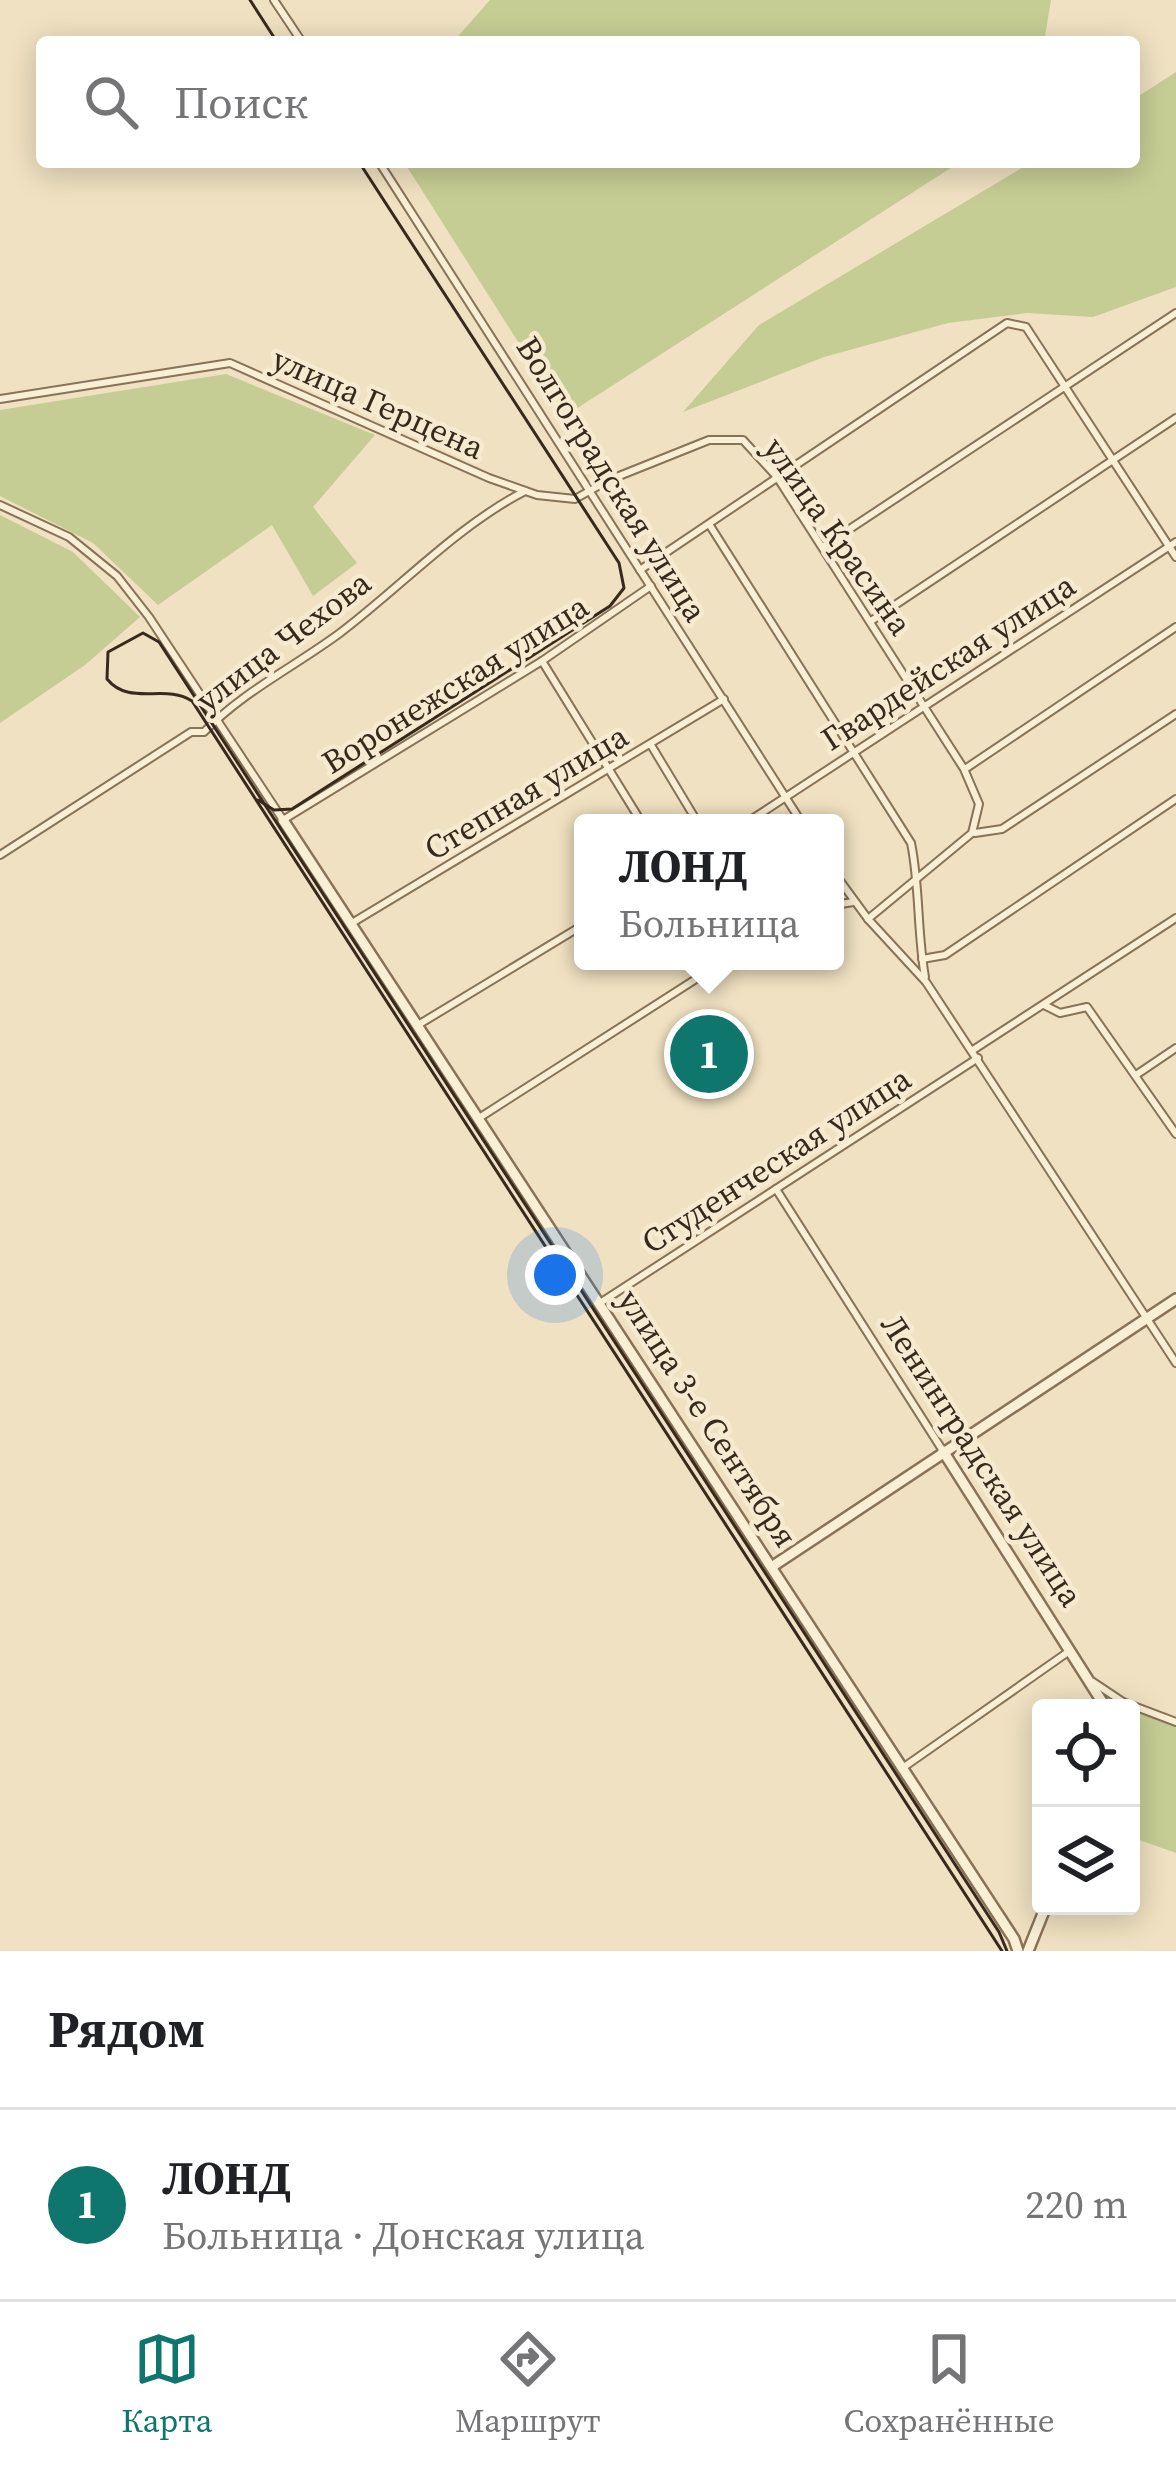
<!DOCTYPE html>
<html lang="ru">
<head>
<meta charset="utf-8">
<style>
	body { margin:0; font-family:"Source Serif 4",serif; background:#f2f2f2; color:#202124 }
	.controls { position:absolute; right:36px; bottom:36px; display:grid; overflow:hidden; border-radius:12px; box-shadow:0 6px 30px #0003 }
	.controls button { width:108px; height:108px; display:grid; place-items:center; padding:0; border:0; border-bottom:3px solid #e0e0e0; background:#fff; color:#202124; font:60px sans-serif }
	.you { position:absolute; left:555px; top:1275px; width:42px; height:42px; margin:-30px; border:9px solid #fff; border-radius:50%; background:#1a73e8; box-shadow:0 0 0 18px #1a73e833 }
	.badge { display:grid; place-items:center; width:78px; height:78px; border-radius:50%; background:#0f766e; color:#fff; font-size:39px; font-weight:700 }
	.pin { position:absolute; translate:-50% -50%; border:6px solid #fff; box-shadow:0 3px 12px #0006 }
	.popup { position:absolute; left:574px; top:814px; width:270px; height:156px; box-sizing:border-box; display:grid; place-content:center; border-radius:12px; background:#fff; filter:drop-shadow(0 3px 9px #0005); font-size:39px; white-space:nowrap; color:#757577 }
	.popup b { font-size:45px; color:#202124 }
	.popup::after { content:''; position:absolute; left:50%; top:100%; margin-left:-24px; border:24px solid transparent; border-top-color:#fff }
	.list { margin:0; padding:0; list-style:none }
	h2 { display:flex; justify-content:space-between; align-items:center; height:156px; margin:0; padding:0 48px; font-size:51px }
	h2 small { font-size:39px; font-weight:400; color:#757577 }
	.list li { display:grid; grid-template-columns:78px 1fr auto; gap:36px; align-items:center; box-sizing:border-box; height:192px; padding:0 48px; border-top:3px solid #e0e0e0 }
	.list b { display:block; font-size:45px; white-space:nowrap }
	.list p { margin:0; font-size:39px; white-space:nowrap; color:#757577 }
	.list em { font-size:39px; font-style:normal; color:#757577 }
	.icon { flex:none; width:66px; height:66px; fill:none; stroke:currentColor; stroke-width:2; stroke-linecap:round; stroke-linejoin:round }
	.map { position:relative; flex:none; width:1176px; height:1951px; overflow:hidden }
	.search { position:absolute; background:#fff; box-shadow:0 6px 30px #0003; left:36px; right:36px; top:36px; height:132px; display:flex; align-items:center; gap:30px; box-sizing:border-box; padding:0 42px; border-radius:12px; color:#757577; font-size:45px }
	.sheet { height:348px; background:#fff }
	nav { display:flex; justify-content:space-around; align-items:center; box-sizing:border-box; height:168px; border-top:3px solid #e0e0e0; background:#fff; font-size:33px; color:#757577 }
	nav a { display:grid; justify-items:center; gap:6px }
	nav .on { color:#0f766e }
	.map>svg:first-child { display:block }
	.green { fill:#c6cd94 }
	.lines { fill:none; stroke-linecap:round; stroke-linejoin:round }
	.minor-casing { stroke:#887258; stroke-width:10 }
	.tertiary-casing { stroke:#887258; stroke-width:14 }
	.minor { stroke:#f9efd4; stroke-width:6 }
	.tertiary { stroke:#f9efd4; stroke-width:9 }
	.tram { stroke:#372a1d; stroke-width:3 }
	.labels { text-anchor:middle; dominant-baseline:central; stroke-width:9; stroke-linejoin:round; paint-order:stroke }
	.street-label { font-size:33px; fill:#372a1d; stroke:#f6ebd0 }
</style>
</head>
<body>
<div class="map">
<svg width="1176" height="1951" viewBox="0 0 1176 1951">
	<rect width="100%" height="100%" fill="#efe1c1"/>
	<!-- green -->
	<g class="green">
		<polygon points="490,0 1051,0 1044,42 453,42"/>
		<polygon points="1176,72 1176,287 1093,317 1027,313 948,323 824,357 683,412 759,325 1032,162 1134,162 1134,99"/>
		<polygon points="404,162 960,162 565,416"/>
		<polygon points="226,374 375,435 313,507 357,563 313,596 272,525 158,605 93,543 0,496 0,410"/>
		<polygon points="0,515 73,552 140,617 85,665 0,723"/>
		<polygon points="1126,1706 1176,1723 1176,1853 1131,1837 1131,1708"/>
	</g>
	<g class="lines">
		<defs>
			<g id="minor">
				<polyline points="274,0 302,42"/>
				<polyline points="379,162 802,823"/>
				<polyline points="0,399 230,363 489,478 537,495 575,499 609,480 709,440 743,440 777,477 964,769 979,804 972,833 868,919"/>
				<polyline points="0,505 69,537 117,576 149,617 283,820 542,661 651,586"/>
				<path d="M709 524 911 843C920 887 917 932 925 977"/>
				<polyline points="824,546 1176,313"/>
				<polyline points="640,570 1007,323 1026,327 1176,557"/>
				<polyline points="871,621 1176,418"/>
				<polyline points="542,661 642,823"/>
				<polyline points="651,745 698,823"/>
				<polyline points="965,769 1176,627"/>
				<polyline points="746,823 1176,542"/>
				<polyline points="975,833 1002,829 1176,714"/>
				<path d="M0 855 191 732H204C244 691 294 667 340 633 402 586 456 527 525 491"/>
				<polyline points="835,874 868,919 926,982 1176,1363"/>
				<polyline points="835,905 853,902"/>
				<polyline points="352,923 724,699"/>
				<polyline points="922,959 945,955 1176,799"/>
				<polyline points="1044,1005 1060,1013 1087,1007 1176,1134"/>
				<polyline points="418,1025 583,925"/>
				<polyline points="973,1050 1176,918"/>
				<polyline points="1136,1075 1176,1048"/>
				<polyline points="479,1118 724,961"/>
				<polyline points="776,1189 943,1451"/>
				<polyline points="600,1303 978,1058"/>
				<polyline points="1093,1682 1123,1702 1176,1722"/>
				<polyline points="904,1767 1068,1652"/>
			</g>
			<g id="tertiary">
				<polyline points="283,820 1014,1939 1018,1951"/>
				<polyline points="943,1451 1106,1708"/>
				<polyline points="773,1566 1176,1299"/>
				<polyline points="1028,1951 1046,1906"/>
			</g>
		</defs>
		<!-- minor casing -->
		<use href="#minor" class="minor-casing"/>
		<!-- tertiary casing -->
		<use href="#tertiary" class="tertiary-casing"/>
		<!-- minor -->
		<use href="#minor" class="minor"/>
		<!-- tertiary -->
		<use href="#tertiary" class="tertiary"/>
		<!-- tram -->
		<g class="tram">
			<polyline points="250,0 277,42"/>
			<polyline points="258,800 274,810 292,809 610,606 624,588 619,563 359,162"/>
			<path d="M1002 1951 192 701C165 683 130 707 107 679L108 652 143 633 159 642 999 1932 1007 1951"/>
		</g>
	</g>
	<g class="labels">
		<!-- street labels -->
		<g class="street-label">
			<text transform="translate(378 403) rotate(24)">улица Герцена</text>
			<text transform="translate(612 479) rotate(58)">Волгоградская улица</text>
			<text transform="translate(838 536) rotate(55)">улица Красина</text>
			<text transform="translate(283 641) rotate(-37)">улица Чехова</text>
			<text transform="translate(948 662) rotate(-33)">Гвардейская улица</text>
			<text transform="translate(455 684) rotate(-32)">Воронежская улица</text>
			<text transform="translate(526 792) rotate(-31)">Степная улица</text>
			<text transform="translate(776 1160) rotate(-33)">Студенческая улица</text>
			<text transform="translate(708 1418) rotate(57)">улица 3-е Сентября</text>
			<text transform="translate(982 1460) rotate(57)">Ленинградская улица</text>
		</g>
	</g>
</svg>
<div class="controls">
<button><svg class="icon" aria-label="locate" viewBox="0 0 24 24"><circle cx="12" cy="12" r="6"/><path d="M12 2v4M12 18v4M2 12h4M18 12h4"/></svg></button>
<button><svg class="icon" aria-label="layers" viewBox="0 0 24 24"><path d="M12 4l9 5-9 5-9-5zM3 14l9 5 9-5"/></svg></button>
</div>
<div class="you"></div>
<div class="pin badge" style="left:709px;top:1054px">1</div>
<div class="popup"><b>ЛОНД</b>Больница</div>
<div class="search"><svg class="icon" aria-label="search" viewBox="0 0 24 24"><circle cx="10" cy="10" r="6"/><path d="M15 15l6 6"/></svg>Поиск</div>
</div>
<section class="sheet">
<h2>Рядом<small></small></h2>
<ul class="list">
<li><span class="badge">1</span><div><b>ЛОНД</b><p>Больница · Донская улица</p></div><em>220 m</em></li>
</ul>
</section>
<nav>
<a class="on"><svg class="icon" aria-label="map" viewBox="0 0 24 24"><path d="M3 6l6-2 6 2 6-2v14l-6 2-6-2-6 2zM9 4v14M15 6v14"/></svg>Карта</a>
<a><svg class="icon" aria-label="directions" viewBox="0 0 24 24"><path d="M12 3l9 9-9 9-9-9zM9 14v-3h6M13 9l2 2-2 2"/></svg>Маршрут</a>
<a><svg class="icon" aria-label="saved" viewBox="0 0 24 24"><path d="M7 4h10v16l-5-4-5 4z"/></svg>Сохранённые</a>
</nav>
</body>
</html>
